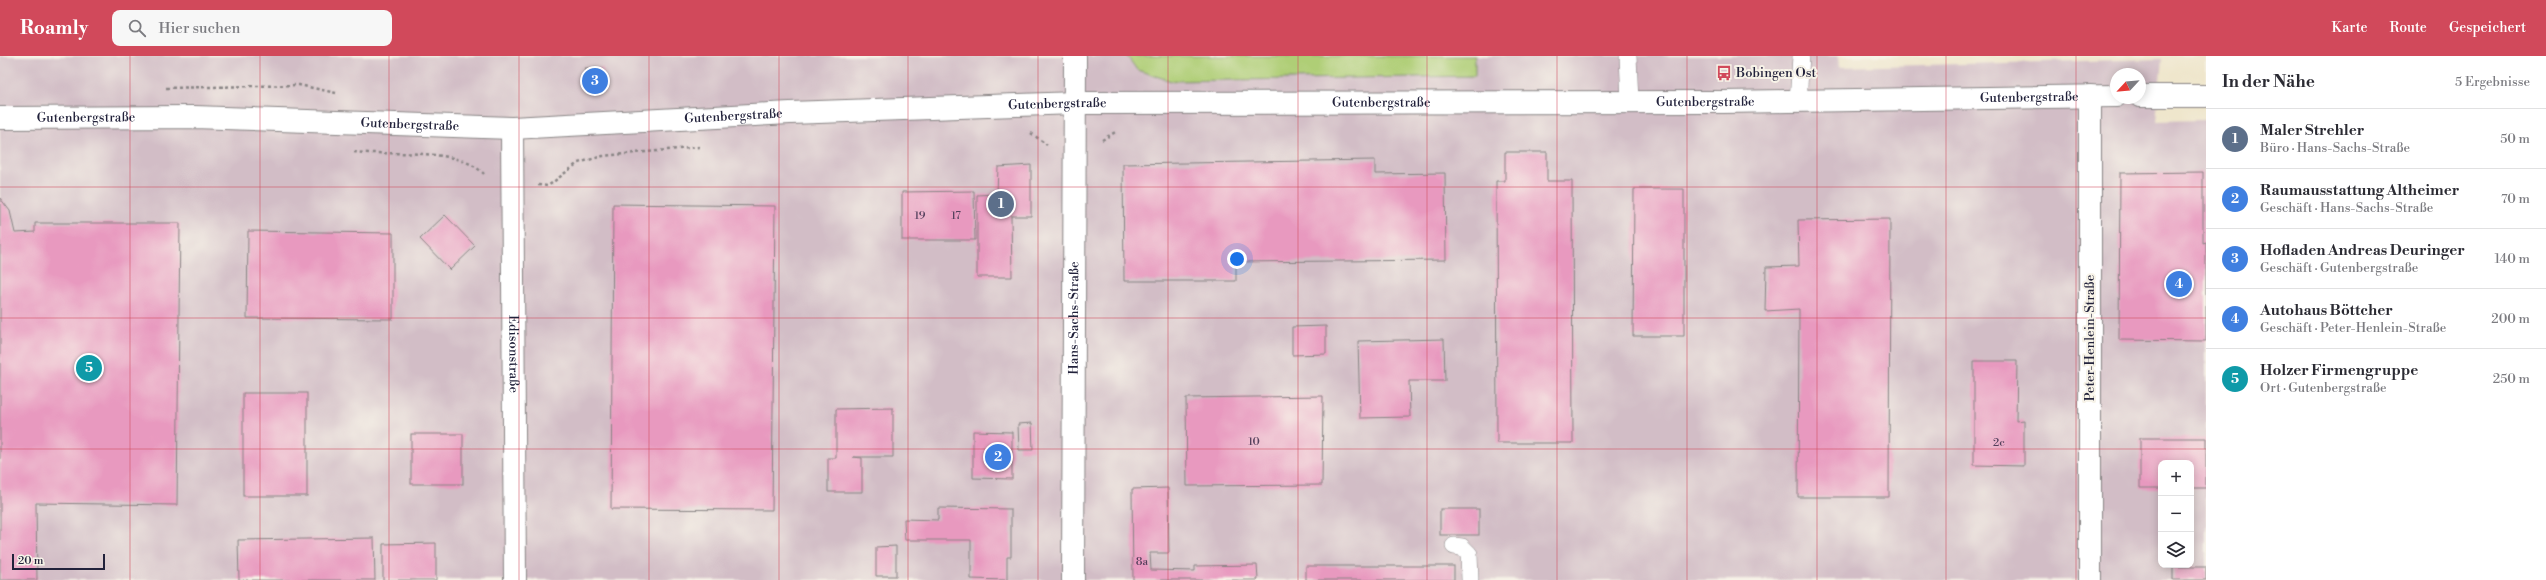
<!DOCTYPE html>
<html lang="de">
<head>
<meta charset="utf-8">
<style>
	body { margin:0; font-family:"Libre Bodoni",serif; background:#f7f7f7; color:#2b2b33 }
	.controls { position:absolute; right:12px; bottom:12px; display:grid; overflow:hidden; border-radius:8px; box-shadow:0 2px 10px #0003 }
	.controls button { width:36px; height:36px; display:grid; place-items:center; padding:0; border:0; border-bottom:1px solid #e1e1e2; background:#fff; color:#2b2b33; font:20px sans-serif }
	.compass { position:absolute; left:2110px; top:12px; width:36px; height:36px; border-radius:50%; background:#fff; box-shadow:0 2px 10px #0003; rotate:244deg }
	.scale { position:absolute; left:12px; bottom:10px; width:93px; box-sizing:border-box; padding-left:4px; border:2px solid #22223b; border-top:0; font-size:11px; line-height:14px; white-space:nowrap; color:#22223b; -webkit-text-stroke:3px #f7f3e8; paint-order:stroke }
	.you { position:absolute; left:1237px; top:203px; width:14px; height:14px; margin:-10px; border:3px solid #fff; border-radius:50%; background:#1a73e8; box-shadow:0 0 0 6px #1a73e833 }
	.badge { display:grid; place-items:center; width:26px; height:26px; border-radius:50%; background:#d1495b; color:#fff; font-size:13px; font-weight:700 }
	.pin { position:absolute; translate:-50% -50%; border:2px solid #fff; box-shadow:0 1px 4px #0006 }
	.list { margin:0; padding:0; list-style:none }
	h2 { display:flex; justify-content:space-between; align-items:center; height:52px; margin:0; padding:0 16px; font-size:17px }
	h2 small { font-size:13px; font-weight:400; color:#7c7c81 }
	.list li { display:grid; grid-template-columns:26px 1fr auto; gap:12px; align-items:center; box-sizing:border-box; height:60px; padding:0 16px; border-top:1px solid #e1e1e2 }
	.list b { display:block; font-size:15px; white-space:nowrap }
	.list p { margin:0; font-size:13px; white-space:nowrap; color:#7c7c81 }
	.list em { font-size:13px; font-style:normal; color:#7c7c81 }
	.icon { flex:none; width:22px; height:22px; fill:none; stroke:currentColor; stroke-width:2; stroke-linecap:round; stroke-linejoin:round }
	.map { position:relative; flex:none; width:2206px; height:524px; overflow:hidden }
	header { display:flex; align-items:center; gap:24px; box-sizing:border-box; height:56px; padding:0 20px; background:#d1495b; color:#fff }
	header strong { font-size:19px }
	nav { display:flex; gap:22px; margin-inline-start:auto; font-size:14px }
	.search { width:280px; height:36px; background:#f7f7f7; display:flex; align-items:center; gap:10px; box-sizing:border-box; padding:0 14px; border-radius:8px; color:#7c7c81; font-size:15px }
	main { display:flex }
	aside { flex:1; background:#fff }
	.map>svg:first-child { display:block }
	.industrial { fill:#d2bdc6; fill-rule:evenodd }
	.green { fill:#afce76; stroke:#687858 }
	.building { fill:#e899bf }
	.lines { fill:none; stroke-linecap:round; stroke-linejoin:round }
	.service-casing { stroke:#888484; stroke-width:18 }
	.minor-casing { stroke:#888484; stroke-width:24 }
	.tertiary-casing { stroke:#888484; stroke-width:24 }
	.path { stroke:#888484; stroke-width:2.5; stroke-dasharray:3 3; stroke-linecap:butt }
	.service { stroke:#fff; stroke-width:17 }
	.minor { stroke:#fff; stroke-width:22 }
	.tertiary { stroke:#fff; stroke-width:22 }
	.grid { fill:none; stroke:#d1495b; stroke-width:1; stroke-opacity:0.55 }
	.labels { text-anchor:middle; dominant-baseline:central; stroke-width:4; stroke-linejoin:round; paint-order:stroke }
	.number-label { font-size:11px; fill:#54405c }
	.poi-label { font-size:13px; fill:#22223b; stroke:#f7f3e8; text-anchor:start }
	.street-label { font-size:13px; fill:#22223b; stroke:#f7f3e8 }
</style>
</head>
<body>
<header>
<strong>Roamly</strong>
<div class="search"><svg class="icon" aria-label="search" viewBox="0 0 24 24"><circle cx="10" cy="10" r="6"/><path d="M15 15l6 6"/></svg>Hier suchen</div>
<nav><a>Karte</a><a>Route</a><a>Gespeichert</a></nav>
</header>
<main>
<div class="map">
<svg width="2206" height="524" viewBox="0 0 2206 524">
	<rect width="100%" height="100%" fill="#f7f3e8"/>
	<filter id="ink" filterUnits="userSpaceOnUse"><feTurbulence type="fractalNoise" baseFrequency=".025" numOctaves="2"/><feDisplacementMap in="SourceGraphic" scale="8" xChannelSelector="R" yChannelSelector="G"/><feConvolveMatrix kernelMatrix="1 2 1 2 8 2 1 2 1" color-interpolation-filters="sRGB"/></filter>
	<filter id="wash" filterUnits="userSpaceOnUse"><feTurbulence type="fractalNoise" baseFrequency=".012" numOctaves="4" result="noise"/><feDisplacementMap in="SourceGraphic" scale="16" xChannelSelector="R" yChannelSelector="G"/><feGaussianBlur stdDeviation="0.9" result="paint"/><feColorMatrix in="noise" values="0 0 0 0 0 0 0 0 0 0 0 0 0 0 0 0 0 1.4 0 .05"/><feComposite in="paint" operator="in"/></filter>
	<g filter="url(#wash)">
		<rect width="100%" height="100%" fill="#efe6cc"/>
		<!-- industrial -->
		<path class="industrial" d="M0 0H1838L1839 11 2162 3 2156 65 2206 64V524H0ZM2116 18H2140V42H2116ZM2161 407H2191V509H2161Z"/>
		<!-- green -->
		<polygon class="green" points="1127,0 1475,0 1475,20 1171,25 1137,14"/>
		<g id="blocks">
			<!-- building -->
			<g class="building">
				<polygon points="585,12 603,12 604,29 587,30"/>
				<polygon points="1505,96 1547,96 1547,125 1572,125 1573,387 1497,387 1496,125 1505,125"/>
				<polygon points="1375,104 1375,118 1445,117 1446,204 1236,206 1236,225 1124,225 1123,108"/>
				<polygon points="1031,109 1031,160 1011,160 1012,221 977,221 977,139 997,138 998,111"/>
				<polygon points="2203,116 2203,187 2206,186 2206,285 2119,284 2120,117"/>
				<polygon points="1634,133 1684,133 1684,280 1633,280"/>
				<polygon points="974,135 975,184 902,184 902,136"/>
				<polygon points="0,142 10,155 15,177 35,176 35,167 180,167 177,449 36,447 37,524 0,524"/>
				<polygon points="613,148 775,150 772,454 611,453"/>
				<polygon points="445,159 475,190 450,214 420,183"/>
				<polygon points="1890,163 1889,441 1798,441 1799,253 1765,255 1766,211 1799,210 1798,164"/>
				<polygon points="248,175 393,177 393,263 247,262"/>
				<polygon points="1326,270 1326,298 1292,299 1292,271"/>
				<polygon points="1444,283 1445,325 1409,325 1410,361 1360,362 1358,285"/>
				<polygon points="1974,305 2017,305 2016,365 2024,364 2024,410 1974,409"/>
				<rect x="243" y="337" width="64" height="103"/>
				<polygon points="1323,340 1322,429 1187,430 1186,342"/>
				<polygon points="893,352 893,401 853,401 862,402 862,436 828,436 828,402 836,402 836,353"/>
				<polygon points="1032,367 1033,394 1019,394 1018,368"/>
				<polygon points="973,375 1012,376 1012,423 973,422"/>
				<rect x="411" y="378" width="52" height="50"/>
				<polygon points="2140,382 2206,382 2206,432 2191,432 2191,407 2161,407 2161,432 2140,432"/>
				<polygon points="1168,432 1169,497 1150,497 1151,514 1195,515 1195,510 1257,509 1258,524 1133,524 1132,433"/>
				<polygon points="938,452 1011,453 1011,501 1007,501 1007,524 971,523 971,484 905,484 904,463 938,464"/>
				<rect x="1440" y="453" width="39" height="26"/>
				<polygon points="374,482 375,524 239,524 238,484"/>
				<polygon points="436,487 436,524 383,524 383,488"/>
				<polygon points="896,490 896,520 876,520 876,491"/>
				<rect x="1306" y="510" width="148" height="14"/>
				<rect x="2173" y="511" width="33" height="13"/>
			</g>
		</g>
	</g>
	<g filter="url(#ink)">
		<use href="#blocks" fill-opacity="0" stroke="#888484" stroke-width="1"/>
		<g class="lines">
			<defs>
				<g id="service">
					<polyline points="1628,0 1630,46"/>
					<polyline points="1798,45 1801,0"/>
					<polyline points="1454,490 1462,491 1469,498 1470,524"/>
				</g>
				<g id="minor">
					<polyline points="2090,40 2090,524"/>
					<path id="s1" d="M512 72 515 524"/>
					<path id="s2" d="M1073 524 1075 0"/>
				</g>
				<g id="tertiary">
					<polyline points="2140,40 2206,40"/>
					<path id="s3" d="M0 62 194 61 512 72 790 57 1076 47 1724 46 2116 40"/>
				</g>
			</defs>
			<!-- service casing -->
			<use href="#service" class="service-casing"/>
			<!-- minor casing -->
			<use href="#minor" class="minor-casing"/>
			<!-- tertiary casing -->
			<use href="#tertiary" class="tertiary-casing"/>
			<!-- path -->
			<g class="path">
				<polyline points="166,32 299,29 336,37"/>
				<polyline points="1031,77 1047,89"/>
				<polyline points="1102,84 1117,75"/>
				<path d="M354 96C391 100 457 90 484 118"/>
				<polyline points="538,129 548,130 578,107 603,100 700,91"/>
			</g>
			<!-- service -->
			<use href="#service" class="service"/>
			<!-- minor -->
			<use href="#minor" class="minor"/>
			<!-- tertiary -->
			<use href="#tertiary" class="tertiary"/>
		</g>
	</g>
	<!-- grid -->
	<path class="grid" d="M130 0V524M260 0V524M389 0V524M519 0V524M649 0V524M779 0V524M908 0V524M1038 0V524M1168 0V524M1298 0V524M1427 0V524M1557 0V524M1687 0V524M1817 0V524M1946 0V524M2076 0V524M0 131H2206M0 262H2206M0 393H2206"/>
	<!-- icons -->
	<defs>
		<symbol id="bus-bare" viewBox="-9 -9 18 18"><path d="M-5-6H5V4H4V6H2V4H-2V6H-4V4H-5ZM-3.5-4V0h7V-4ZM-3.5 1.2v1.5H-2V1.2ZM2 1.2v1.5H3.5V1.2Z" fill="#d1495b" stroke="#f7f3e8" stroke-width="2.5" paint-order="stroke"/></symbol>
	</defs>
	<g fill-rule="evenodd">
		<use href="#bus-bare" x="1713" y="6" width="22" height="22"/>
	</g>
	<g class="labels">
		<!-- number labels -->
		<g class="number-label">
			<text x="920" y="160">19</text>
			<text x="956" y="160">17</text>
			<text x="1254" y="386">10</text>
			<text x="1999" y="387">2c</text>
			<text x="1142" y="506">8a</text>
		</g>
		<!-- poi labels -->
		<g class="poi-label">
			<text x="1736" y="17">Bobingen Ost</text>
		</g>
		<!-- street labels -->
		<g class="street-label">
			<text stroke="none"><textPath href="#s3" startOffset="2030">Gutenbergstraße</textPath></text>
			<text stroke="none"><textPath href="#s3" startOffset="1706">Gutenbergstraße</textPath></text>
			<text stroke="none"><textPath href="#s3" startOffset="1382">Gutenbergstraße</textPath></text>
			<text stroke="none"><textPath href="#s3" startOffset="1058">Gutenbergstraße</textPath></text>
			<text stroke="none"><textPath href="#s3" startOffset="86">Gutenbergstraße</textPath></text>
			<text stroke="none"><textPath href="#s3" startOffset="734">Gutenbergstraße</textPath></text>
			<text stroke="none"><textPath href="#s3" startOffset="410">Gutenbergstraße</textPath></text>
			<text stroke="none"><textPath href="#s2" startOffset="262">Hans-Sachs-Straße</textPath></text>
			<text transform="translate(2090 282) rotate(-90)">Peter-Henlein-Straße</text>
			<text stroke="none"><textPath href="#s1" startOffset="226">Edisonstraße</textPath></text>
		</g>
	</g>
</svg>
<div class="controls">
<button>+</button>
<button>−</button>
<button><svg class="icon" aria-label="layers" viewBox="0 0 24 24"><path d="M12 4l9 5-9 5-9-5zM3 14l9 5 9-5"/></svg></button>
</div>
<svg class="compass" viewBox="-18 -18 36 36"><path d="M0-13l5 13h-10z" fill="#e53935"/><path d="M0 13l5-13h-10z" fill="#7c7c81"/></svg>
<div class="scale">20 m</div>
<div class="you"></div>
<div class="pin badge" style="left:1001px;top:148px;background:#5c6f8a">1</div>
<div class="pin badge" style="left:998px;top:401px;background:#3f7fe0">2</div>
<div class="pin badge" style="left:595px;top:25px;background:#3f7fe0">3</div>
<div class="pin badge" style="left:2179px;top:228px;background:#3f7fe0">4</div>
<div class="pin badge" style="left:89px;top:312px;background:#0f9aa8">5</div>
</div>
<aside>
<h2>In der Nähe<small>5 Ergebnisse</small></h2>
<ul class="list">
<li><span class="badge" style="background:#5c6f8a">1</span><div><b>Maler Strehler</b><p>Büro · Hans-Sachs-Straße</p></div><em>50 m</em></li>
<li><span class="badge" style="background:#3f7fe0">2</span><div><b>Raumausstattung Altheimer</b><p>Geschäft · Hans-Sachs-Straße</p></div><em>70 m</em></li>
<li><span class="badge" style="background:#3f7fe0">3</span><div><b>Hofladen Andreas Deuringer</b><p>Geschäft · Gutenbergstraße</p></div><em>140 m</em></li>
<li><span class="badge" style="background:#3f7fe0">4</span><div><b>Autohaus Böttcher</b><p>Geschäft · Peter-Henlein-Straße</p></div><em>200 m</em></li>
<li><span class="badge" style="background:#0f9aa8">5</span><div><b>Holzer Firmengruppe</b><p>Ort · Gutenbergstraße</p></div><em>250 m</em></li>
</ul>
</aside>
</main>
</body>
</html>
